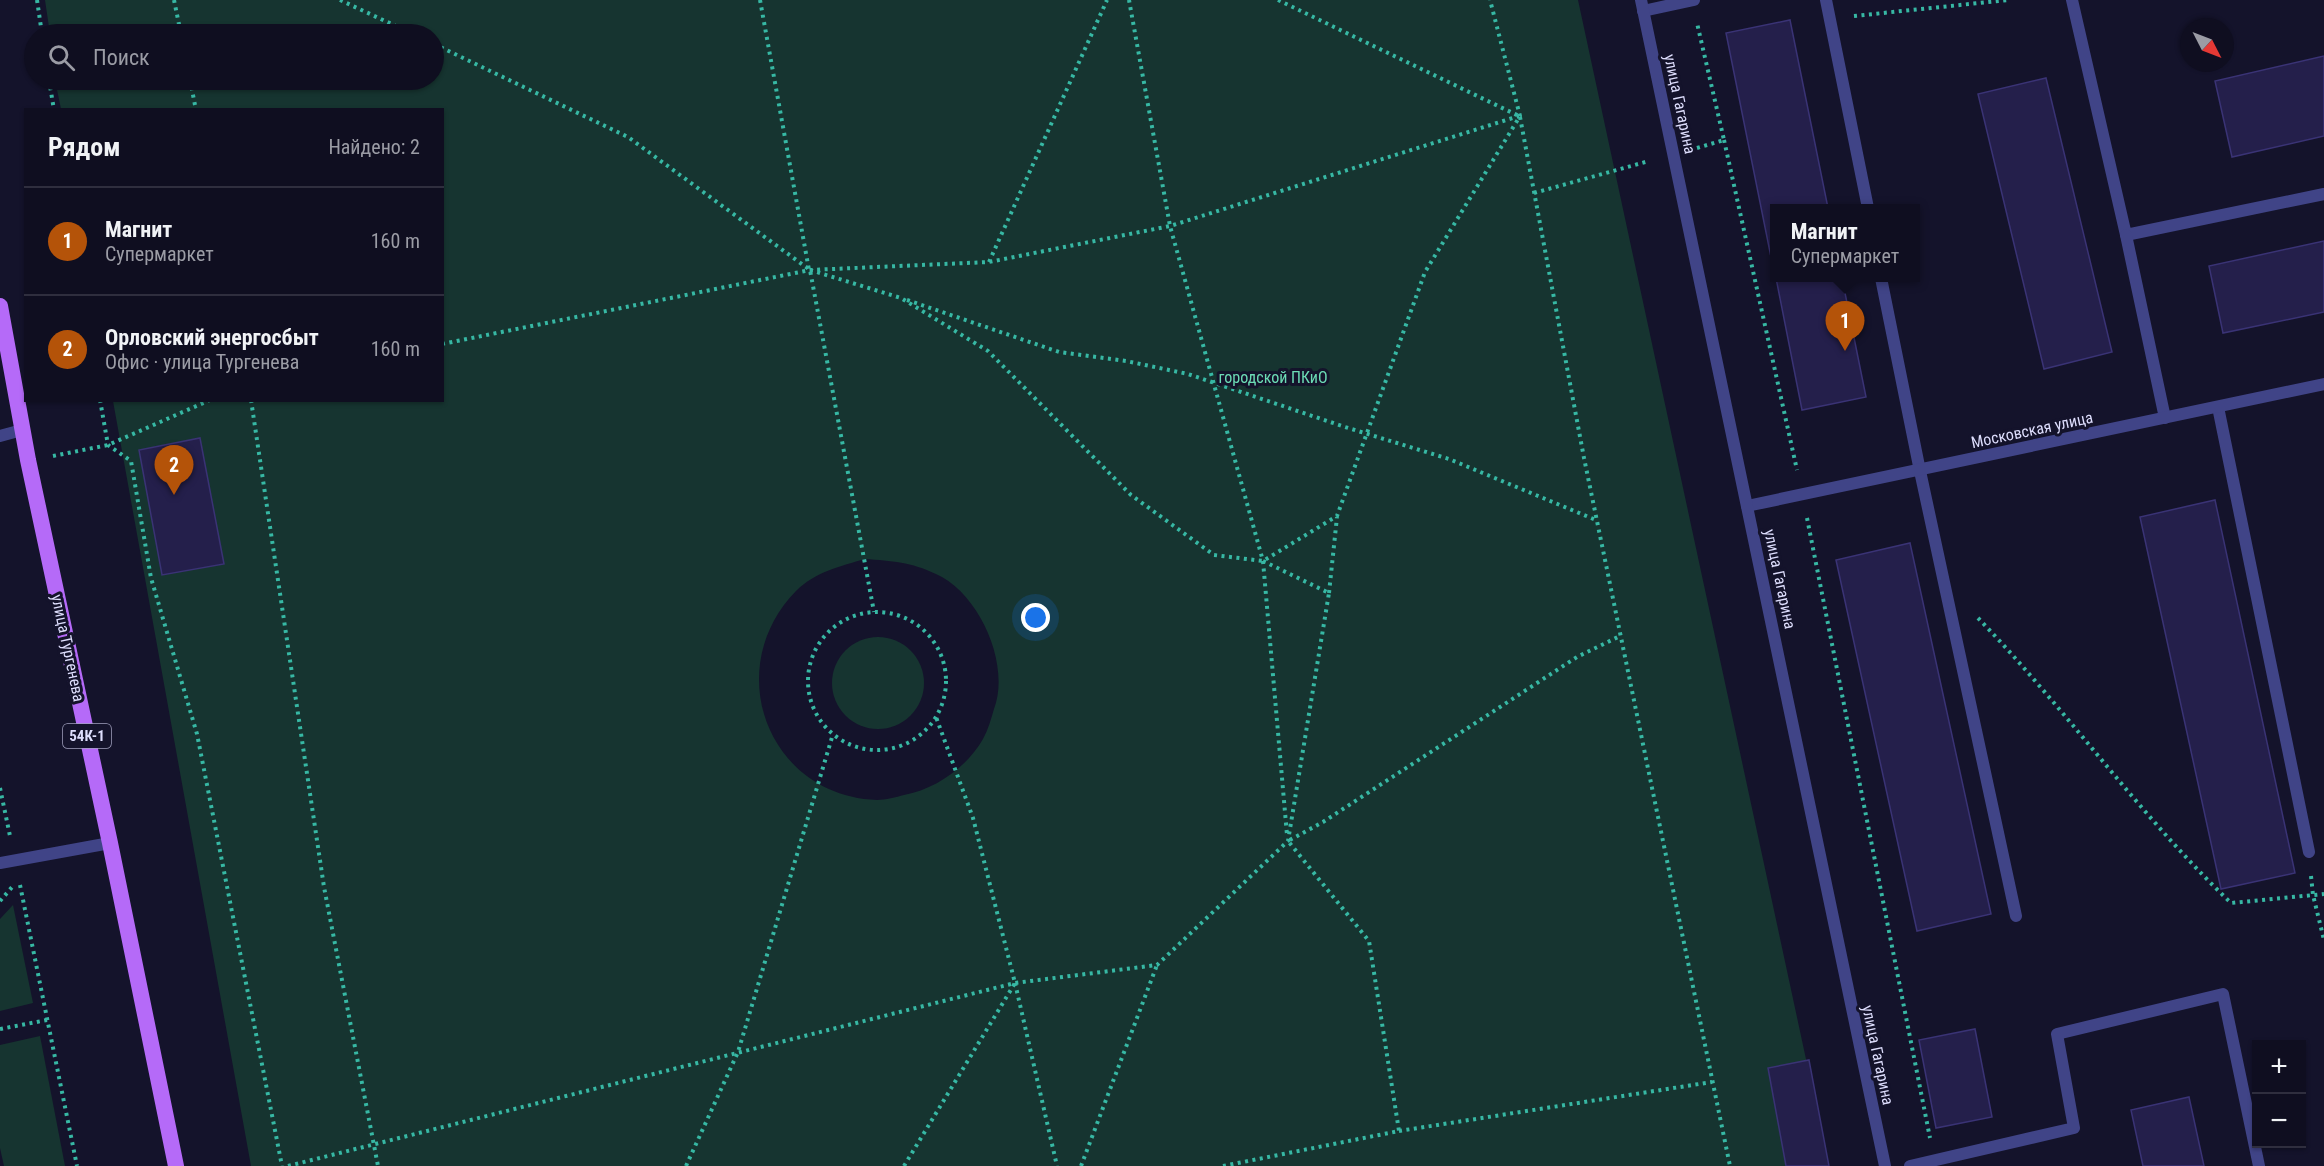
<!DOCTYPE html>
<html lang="ru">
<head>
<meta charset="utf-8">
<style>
	body { margin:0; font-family:"Roboto Condensed",sans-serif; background:#181729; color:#f1f3f6 }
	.controls { position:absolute; right:18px; bottom:18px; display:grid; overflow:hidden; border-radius:0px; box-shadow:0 2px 4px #0004 }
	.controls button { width:54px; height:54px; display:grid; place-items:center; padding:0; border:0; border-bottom:2px solid #2f2e3e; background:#0f0e20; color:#f1f3f6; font:30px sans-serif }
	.compass { position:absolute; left:2180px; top:18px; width:54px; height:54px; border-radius:50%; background:#0f0e20; box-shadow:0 2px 4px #0004; rotate:132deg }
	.you { position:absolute; left:1036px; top:618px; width:21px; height:21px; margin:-15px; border:4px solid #fff; border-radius:50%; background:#1a73e8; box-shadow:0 0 0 9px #1a73e833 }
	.badge { display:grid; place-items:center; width:39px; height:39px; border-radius:50%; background:#b45309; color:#fff; font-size:20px; font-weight:700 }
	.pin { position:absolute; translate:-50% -50px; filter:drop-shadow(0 2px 3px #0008) }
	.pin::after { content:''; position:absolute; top:32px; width:21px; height:18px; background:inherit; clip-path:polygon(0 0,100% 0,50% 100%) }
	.popup { position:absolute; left:1770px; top:204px; width:150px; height:78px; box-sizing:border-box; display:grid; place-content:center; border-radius:0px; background:#0f0e20; filter:drop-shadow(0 2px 4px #0005); font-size:20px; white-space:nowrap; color:#9b9ca5 }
	.popup b { font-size:22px; color:#f1f3f6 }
	.popup::after { content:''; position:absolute; left:50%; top:100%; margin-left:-12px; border:12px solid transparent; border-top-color:#0f0e20 }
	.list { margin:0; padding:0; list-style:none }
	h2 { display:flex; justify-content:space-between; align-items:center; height:78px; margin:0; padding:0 24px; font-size:26px }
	h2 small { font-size:20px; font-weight:400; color:#9b9ca5 }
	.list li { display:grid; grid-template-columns:39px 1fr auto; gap:18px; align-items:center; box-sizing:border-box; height:108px; padding:0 24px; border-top:2px solid #2f2e3e }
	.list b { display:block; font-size:22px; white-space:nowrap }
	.list p { margin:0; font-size:20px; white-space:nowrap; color:#9b9ca5 }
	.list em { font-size:20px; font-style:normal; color:#9b9ca5 }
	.icon { flex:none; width:33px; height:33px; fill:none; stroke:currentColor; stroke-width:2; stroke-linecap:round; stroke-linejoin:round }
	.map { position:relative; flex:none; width:2324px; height:1166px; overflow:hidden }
	.search { position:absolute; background:#0f0e20; box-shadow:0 2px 4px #0004; left:24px; top:24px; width:420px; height:66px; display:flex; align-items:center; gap:15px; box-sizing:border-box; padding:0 21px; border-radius:33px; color:#9b9ca5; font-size:22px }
	.panel { position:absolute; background:#0f0e20; box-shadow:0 2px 4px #0004; left:24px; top:108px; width:420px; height:294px; border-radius:0px }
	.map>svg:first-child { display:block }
	.green { fill:#163430; fill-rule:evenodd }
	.building { fill:#241f4b; stroke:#3a3375; stroke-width:1.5 }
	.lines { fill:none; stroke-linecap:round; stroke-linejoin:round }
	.path { stroke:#37b8a4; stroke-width:4; stroke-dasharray:3 4.5; stroke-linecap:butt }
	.service { stroke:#404487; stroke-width:12 }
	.minor { stroke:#404487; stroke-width:12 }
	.tertiary { stroke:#404487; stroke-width:12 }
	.primary { stroke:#b56af8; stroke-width:16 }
	.labels { text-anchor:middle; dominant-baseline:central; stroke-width:6; stroke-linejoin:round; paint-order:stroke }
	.shield { fill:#14132b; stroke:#a1a1be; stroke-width:1.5 }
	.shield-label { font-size:15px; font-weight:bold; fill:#dedefd }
	.street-label { font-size:16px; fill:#dedefd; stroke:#14132b }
	.park-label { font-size:16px; fill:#6cdcb5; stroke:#14132b }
</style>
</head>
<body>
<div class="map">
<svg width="2324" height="1166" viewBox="0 0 2324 1166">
	<rect width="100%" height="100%" fill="#14132b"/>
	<!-- green -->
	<g class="green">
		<path d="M45 0H1578L1829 1166H251L113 401 442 400V110L61 109 55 80H434V34H50ZM865 559C892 561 911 562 936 574 979 593 1011 664 994 709 991 719 988 730 983 739 967 767 936 789 904 795 896 797 886 800 877 800 768 796 720 669 796 591 815 572 841 566 865 559Z"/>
		<circle cx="878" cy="683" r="46"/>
		<polygon points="13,905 33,1003 0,1011 0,919"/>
		<polygon points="40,1036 65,1166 4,1166 0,1148 0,1045"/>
	</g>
	<!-- building -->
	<g class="building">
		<polygon points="1790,20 1828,208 1774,208 1774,272 1726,33"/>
		<polygon points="2324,56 2324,136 2232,157 2215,81"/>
		<polygon points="2046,78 2112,352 2044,369 1978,94"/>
		<polygon points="2324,241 2324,312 2223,333 2209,266"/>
		<polygon points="1776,278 1842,278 1866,397 1802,410"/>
		<polygon points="200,438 224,564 162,575 139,450"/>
		<polygon points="2215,500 2295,873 2221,889 2140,517"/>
		<polygon points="1910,543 1991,914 1917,931 1836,560"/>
		<polygon points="1975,1029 1992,1117 1936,1128 1919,1040"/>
		<polygon points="1809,1060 1829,1166 1786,1166 1768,1068"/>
		<polygon points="2189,1097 2204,1166 2143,1166 2131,1110"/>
	</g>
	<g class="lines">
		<!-- path -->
		<g class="path">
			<polyline points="37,0 42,34"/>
			<polyline points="174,0 181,34"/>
			<polyline points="340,0 413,34"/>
			<polyline points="760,0 809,270"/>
			<polyline points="1278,0 1519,116"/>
			<polyline points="1854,16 2008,0"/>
			<polyline points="434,44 628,137 810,270 874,612"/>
			<polyline points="49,80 54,110"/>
			<polyline points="190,80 196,110"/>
			<polyline points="1520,117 1584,458 1730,1166"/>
			<polyline points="1724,140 1797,470"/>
			<polyline points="1697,148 1724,140 1697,23"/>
			<polyline points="1534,193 1649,161"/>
			<polyline points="989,262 1107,0"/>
			<polyline points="810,270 901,298 988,351 1131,495 1214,555 1263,561 1337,516 1425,272 1520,116 1490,0"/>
			<polyline points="907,300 1059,352 1126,361 1188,374 1345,427 1449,459 1596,520"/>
			<polyline points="442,344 810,270 989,262 1170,226 1519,116"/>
			<polyline points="100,400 108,445 131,461 151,578 197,734 282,1166"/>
			<polyline points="251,400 324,887 378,1166"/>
			<polyline points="53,456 108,445 210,400"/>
			<polyline points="1807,518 1930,1138"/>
			<polyline points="1263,561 1287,835"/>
			<polyline points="1329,593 1337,517"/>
			<circle cx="877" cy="681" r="69"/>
			<path d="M1978 618C2066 709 2140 816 2231 903L2324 894"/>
			<polyline points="0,788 10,836"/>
			<polyline points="2311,876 2313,895 2324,940"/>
			<polyline points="20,885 77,1166"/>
			<polyline points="0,901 13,886"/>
			<polyline points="1015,983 1057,1166"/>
			<polyline points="0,1029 47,1020"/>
			<polyline points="1399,1131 1712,1082"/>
			<polyline points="288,1166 1015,983 1157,965 1288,841 1329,593 1263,561 1170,226 1129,0"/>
			<polyline points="686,1166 738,1052 833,734"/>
			<polyline points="904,1166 1015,983 973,818 936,717"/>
			<polyline points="1081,1166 1157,965"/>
			<polyline points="1223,1166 1399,1131 1369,941 1288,841 1323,822 1577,657 1620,636"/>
		</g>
		<!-- service -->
		<g class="service">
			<polyline points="1826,0 1868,208"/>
			<polyline points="2072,0 2126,235 2324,194"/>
			<polyline points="1643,11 1694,0"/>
			<polyline points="2126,235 2165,418"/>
			<polyline points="1881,278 1920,471 2016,916"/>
			<polyline points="2218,407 2309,852"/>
			<polyline points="0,436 22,430"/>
			<polyline points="0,863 110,843"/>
			<polyline points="1910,1166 2074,1128 2057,1034 2223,994 2259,1166"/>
		</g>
		<!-- minor -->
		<polyline class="minor" points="1747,506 2324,384"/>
		<!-- tertiary -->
		<polyline class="tertiary" points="1641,0 1885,1166"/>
		<!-- primary -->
		<polyline class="primary" points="0,306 28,460 110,843 176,1166"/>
	</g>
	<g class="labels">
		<!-- shield labels -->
		<rect class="shield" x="63" y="724" width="48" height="24" rx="4.5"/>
		<g class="shield-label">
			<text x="87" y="736">54К-1</text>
		</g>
		<!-- street labels -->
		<g class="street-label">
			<text transform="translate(1680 104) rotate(78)">улица Гагарина</text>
			<text transform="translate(2032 430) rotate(-12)">Московская улица</text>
			<text transform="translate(1780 579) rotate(78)">улица Гагарина</text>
			<text transform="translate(68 648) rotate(78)">улица Тургенева</text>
			<text transform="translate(1878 1055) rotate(78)">улица Гагарина</text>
		</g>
		<!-- park labels -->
		<g class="park-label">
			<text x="1273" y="377">городской ПКиО</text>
		</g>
	</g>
</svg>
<div class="controls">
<button>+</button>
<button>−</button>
</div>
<svg class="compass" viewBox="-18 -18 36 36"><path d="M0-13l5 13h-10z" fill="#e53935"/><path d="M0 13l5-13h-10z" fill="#9b9ca5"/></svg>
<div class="you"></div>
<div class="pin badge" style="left:1845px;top:351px">1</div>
<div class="popup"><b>Магнит</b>Супермаркет</div>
<div class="pin badge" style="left:174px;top:495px">2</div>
<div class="search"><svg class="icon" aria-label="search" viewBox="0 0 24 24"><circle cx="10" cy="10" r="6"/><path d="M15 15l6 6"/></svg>Поиск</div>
<section class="panel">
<h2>Рядом<small>Найдено: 2</small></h2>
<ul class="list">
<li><span class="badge">1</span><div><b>Магнит</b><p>Супермаркет</p></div><em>160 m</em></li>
<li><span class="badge">2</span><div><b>Орловский энергосбыт</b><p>Офис · улица Тургенева</p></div><em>160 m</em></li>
</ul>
</section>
</div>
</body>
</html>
